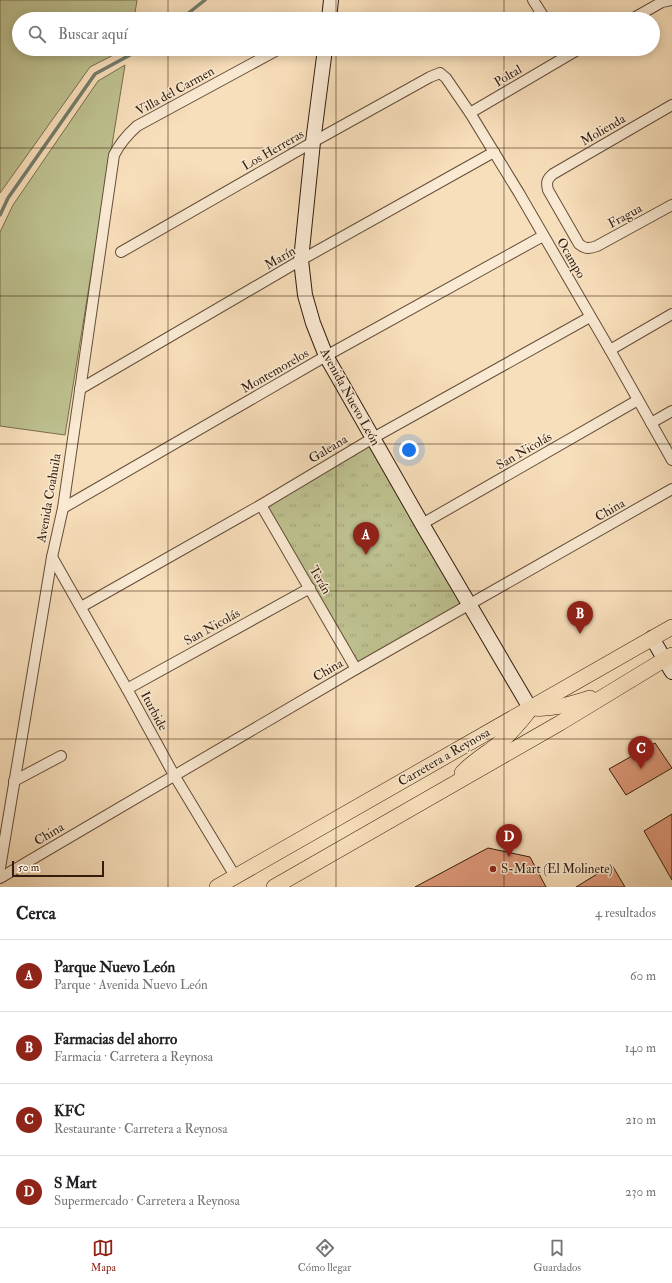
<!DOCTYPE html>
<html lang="es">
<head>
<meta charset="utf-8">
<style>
	body { margin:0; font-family:"IM FELL Double Pica",serif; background:#f2f2f2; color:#202124 }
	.scale { position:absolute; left:12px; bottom:10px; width:92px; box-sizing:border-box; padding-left:4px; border:2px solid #331c0d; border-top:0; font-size:11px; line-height:14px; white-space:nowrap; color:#331c0d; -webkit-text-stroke:3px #faead3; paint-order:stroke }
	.you { position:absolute; left:409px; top:450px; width:14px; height:14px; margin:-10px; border:3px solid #fff; border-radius:50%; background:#1a73e8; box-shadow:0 0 0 6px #1a73e833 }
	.badge { display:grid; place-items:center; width:26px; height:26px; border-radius:50%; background:#8f2418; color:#fff; font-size:13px; font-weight:700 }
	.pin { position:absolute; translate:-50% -33px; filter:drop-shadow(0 1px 2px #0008) }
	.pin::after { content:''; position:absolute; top:21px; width:14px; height:12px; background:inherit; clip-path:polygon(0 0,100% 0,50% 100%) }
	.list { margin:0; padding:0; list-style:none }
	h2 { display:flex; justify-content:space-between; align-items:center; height:52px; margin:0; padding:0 16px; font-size:17px }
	h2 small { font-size:13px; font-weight:400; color:#757577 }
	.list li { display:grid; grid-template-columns:26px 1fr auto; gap:12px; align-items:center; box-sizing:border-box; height:72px; padding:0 16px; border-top:1px solid #e0e0e0 }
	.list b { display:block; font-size:15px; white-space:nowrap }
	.list p { margin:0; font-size:13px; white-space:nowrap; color:#757577 }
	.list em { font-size:13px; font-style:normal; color:#757577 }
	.icon { flex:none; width:22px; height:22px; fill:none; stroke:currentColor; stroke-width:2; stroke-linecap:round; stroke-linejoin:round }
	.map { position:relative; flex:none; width:672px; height:887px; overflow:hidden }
	.search { position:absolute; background:#fff; box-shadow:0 2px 10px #0003; left:12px; right:12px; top:12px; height:44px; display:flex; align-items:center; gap:10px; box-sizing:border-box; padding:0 14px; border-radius:22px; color:#757577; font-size:15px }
	.sheet { height:340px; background:#fff }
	nav { display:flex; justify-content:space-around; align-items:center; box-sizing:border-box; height:56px; border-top:1px solid #e0e0e0; background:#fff; font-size:11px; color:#757577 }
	nav a { display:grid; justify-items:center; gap:2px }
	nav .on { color:#8f2418 }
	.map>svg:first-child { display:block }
	.grass { fill:#bec190; stroke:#786e4e }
	.park { fill:url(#park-tufts); stroke:#786e4e }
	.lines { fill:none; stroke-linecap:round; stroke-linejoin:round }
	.stream { stroke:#747d6b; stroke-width:3.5 }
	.building { fill:#e19a7b; stroke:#331c0d }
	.street-casing { stroke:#644d38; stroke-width:12 }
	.secondary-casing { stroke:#331c0d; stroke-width:16 }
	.primary-casing { stroke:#331c0d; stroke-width:16 }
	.street { stroke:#faead3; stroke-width:10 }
	.secondary { stroke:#faead3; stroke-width:14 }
	.primary { stroke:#f8dfbb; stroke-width:15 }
	.grid { fill:none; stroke:#331c0d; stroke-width:1; stroke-opacity:0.55 }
	.poi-dot { fill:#8f2418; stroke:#faead3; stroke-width:1.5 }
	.labels { text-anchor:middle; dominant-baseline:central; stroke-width:3; stroke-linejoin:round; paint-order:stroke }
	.street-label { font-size:13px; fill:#331c0d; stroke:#faead3 }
	.poi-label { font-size:13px; fill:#331c0d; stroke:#faead3; text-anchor:start }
</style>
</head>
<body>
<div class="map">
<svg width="672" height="887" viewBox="0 0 672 887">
	<defs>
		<pattern id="park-tufts" width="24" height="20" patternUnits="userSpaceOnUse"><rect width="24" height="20" fill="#bec190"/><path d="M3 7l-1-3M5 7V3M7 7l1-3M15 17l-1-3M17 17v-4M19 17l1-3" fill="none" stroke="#a4a57b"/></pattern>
	</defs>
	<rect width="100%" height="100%" fill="#f8dfbb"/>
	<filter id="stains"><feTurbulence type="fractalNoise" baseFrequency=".005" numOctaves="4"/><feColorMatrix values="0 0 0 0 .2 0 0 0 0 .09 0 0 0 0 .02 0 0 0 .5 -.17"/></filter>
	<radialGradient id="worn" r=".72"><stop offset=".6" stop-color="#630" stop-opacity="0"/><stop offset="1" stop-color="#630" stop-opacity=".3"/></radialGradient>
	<!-- grass -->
	<g class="grass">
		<polygon points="0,0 137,0 134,19 19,19 19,49 125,49 90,67 0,193"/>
		<polygon points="125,65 65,435 0,426 0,232 13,205 98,81"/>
	</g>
	<!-- park -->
	<polygon class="park" points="373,438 470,605 356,669 261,505"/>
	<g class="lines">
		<!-- stream -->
		<g class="stream">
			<polyline points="181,19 205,0"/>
			<polyline points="0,215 8,198 95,74 141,49"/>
		</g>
	</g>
	<!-- building -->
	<g class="building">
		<polygon points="655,743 672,768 626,795 609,769"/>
		<polygon points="672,814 672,880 644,831"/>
		<polygon points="488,848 530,857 546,887 415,887"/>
		<polygon points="612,865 625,887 576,887"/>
	</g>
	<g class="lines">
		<defs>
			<g id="street">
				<polyline points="533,0 545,19"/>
				<polyline points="632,19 662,2 671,0"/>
				<path d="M672 105 553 174C547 179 546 182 548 190L579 244C585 249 589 249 597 246L672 205"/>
				<polyline points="470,113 579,49"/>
				<polyline points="121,252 313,142 430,77 440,73 446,78 470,113 519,193 610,350 672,460"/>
				<polyline points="610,350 672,314"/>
				<polyline points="80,389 301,260 494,152"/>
				<polyline points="651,423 672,411"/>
				<polyline points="261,505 356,669"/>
				<polyline points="63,508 326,356 543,236"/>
				<polyline points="422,524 638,400"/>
				<polyline points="52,557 127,689 174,775 235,876"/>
				<polyline points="81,607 261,505 373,438 590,317"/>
				<polyline points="127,689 310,588"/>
				<polyline points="14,781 61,756"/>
				<path d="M0 868 52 557 63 508 114 155C120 143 127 135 137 126L279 49"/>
				<polyline points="0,878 356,669 672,489"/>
			</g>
			<g id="secondary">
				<polyline points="329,19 331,0"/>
				<polyline points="325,49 313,142 301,260 305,295 313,323 326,356 422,524 530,708"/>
				<polyline points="652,638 672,672"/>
			</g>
			<g id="primary">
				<path d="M531 708C553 710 570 704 590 698"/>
				<path d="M462 773C471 763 482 756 492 749 507 738 517 726 528 712"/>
				<polyline points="217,887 672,627"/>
				<polyline points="274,887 560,723 672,655"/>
			</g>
		</defs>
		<!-- street casing -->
		<use href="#street" class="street-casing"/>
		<!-- secondary casing -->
		<use href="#secondary" class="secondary-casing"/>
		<!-- primary casing -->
		<use href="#primary" class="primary-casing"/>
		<!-- street -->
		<use href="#street" class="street"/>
		<!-- secondary -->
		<use href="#secondary" class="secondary"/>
		<!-- primary -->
		<use href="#primary" class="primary"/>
	</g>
	<!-- grid -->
	<path class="grid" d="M168 0V19M336 0V19M504 0V19M168 49V887M336 49V887M504 49V887M0 148H672M0 296H672M0 444H672M0 591H672M0 739H672"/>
	<!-- markers -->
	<circle class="poi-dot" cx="493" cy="869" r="4"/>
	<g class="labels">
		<!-- street labels -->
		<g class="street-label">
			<text transform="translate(508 76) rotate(-31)">Poltal</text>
			<text transform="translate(175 91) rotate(-29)">Villa del Carmen</text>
			<text transform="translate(603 130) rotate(-30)">Molienda</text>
			<text transform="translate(273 150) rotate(-30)">Los Herreras</text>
			<text transform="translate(625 216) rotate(-29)">Fragua</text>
			<text transform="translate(280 258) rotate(-30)">Marín</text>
			<text transform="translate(571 258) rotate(60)">Ocampo</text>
			<text transform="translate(275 371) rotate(-30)">Montemorelos</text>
			<text transform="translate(350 397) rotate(61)">Avenida Nuevo León</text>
			<text transform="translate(328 449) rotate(-31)">Galeana</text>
			<text transform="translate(524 451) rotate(-30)">San Nicolás</text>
			<text transform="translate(49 498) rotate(-80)">Avenida Coahuila</text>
			<text transform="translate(610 510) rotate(-30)">China</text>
			<text transform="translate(320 580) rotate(60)">Terán</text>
			<text transform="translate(212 627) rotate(-29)">San Nicolás</text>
			<text transform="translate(328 670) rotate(-30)">China</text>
			<text transform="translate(154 711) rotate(62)">Iturbide</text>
			<text transform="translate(444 757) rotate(-30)">Carretera a Reynosa</text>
			<text transform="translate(49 834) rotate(-31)">China</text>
		</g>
		<!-- poi labels -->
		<g class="poi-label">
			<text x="501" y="869">S-Mart (El Molinete)</text>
		</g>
	</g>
	<rect width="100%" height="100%" filter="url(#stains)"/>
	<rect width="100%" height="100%" fill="url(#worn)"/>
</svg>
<div class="scale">50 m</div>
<div class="you"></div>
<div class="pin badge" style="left:366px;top:555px">A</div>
<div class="pin badge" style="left:580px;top:634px">B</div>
<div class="pin badge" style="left:641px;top:769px">C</div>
<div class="pin badge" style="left:509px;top:857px">D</div>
<div class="search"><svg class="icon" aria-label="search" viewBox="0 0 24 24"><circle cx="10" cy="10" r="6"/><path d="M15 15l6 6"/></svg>Buscar aquí</div>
</div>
<section class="sheet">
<h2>Cerca<small>4 resultados</small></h2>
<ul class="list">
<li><span class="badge">A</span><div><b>Parque Nuevo León</b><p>Parque · Avenida Nuevo León</p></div><em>60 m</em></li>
<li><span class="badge">B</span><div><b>Farmacias del ahorro</b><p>Farmacia · Carretera a Reynosa</p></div><em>140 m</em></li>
<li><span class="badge">C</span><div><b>KFC</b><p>Restaurante · Carretera a Reynosa</p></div><em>210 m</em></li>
<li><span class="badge">D</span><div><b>S Mart</b><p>Supermercado · Carretera a Reynosa</p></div><em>230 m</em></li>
</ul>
</section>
<nav>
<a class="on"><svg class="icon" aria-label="map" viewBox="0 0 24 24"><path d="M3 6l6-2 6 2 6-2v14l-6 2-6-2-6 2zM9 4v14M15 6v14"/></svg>Mapa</a>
<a><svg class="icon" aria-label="directions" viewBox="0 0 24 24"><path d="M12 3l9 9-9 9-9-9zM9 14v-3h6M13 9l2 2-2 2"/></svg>Cómo llegar</a>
<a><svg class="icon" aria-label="saved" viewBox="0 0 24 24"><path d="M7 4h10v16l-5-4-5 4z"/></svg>Guardados</a>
</nav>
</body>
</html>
